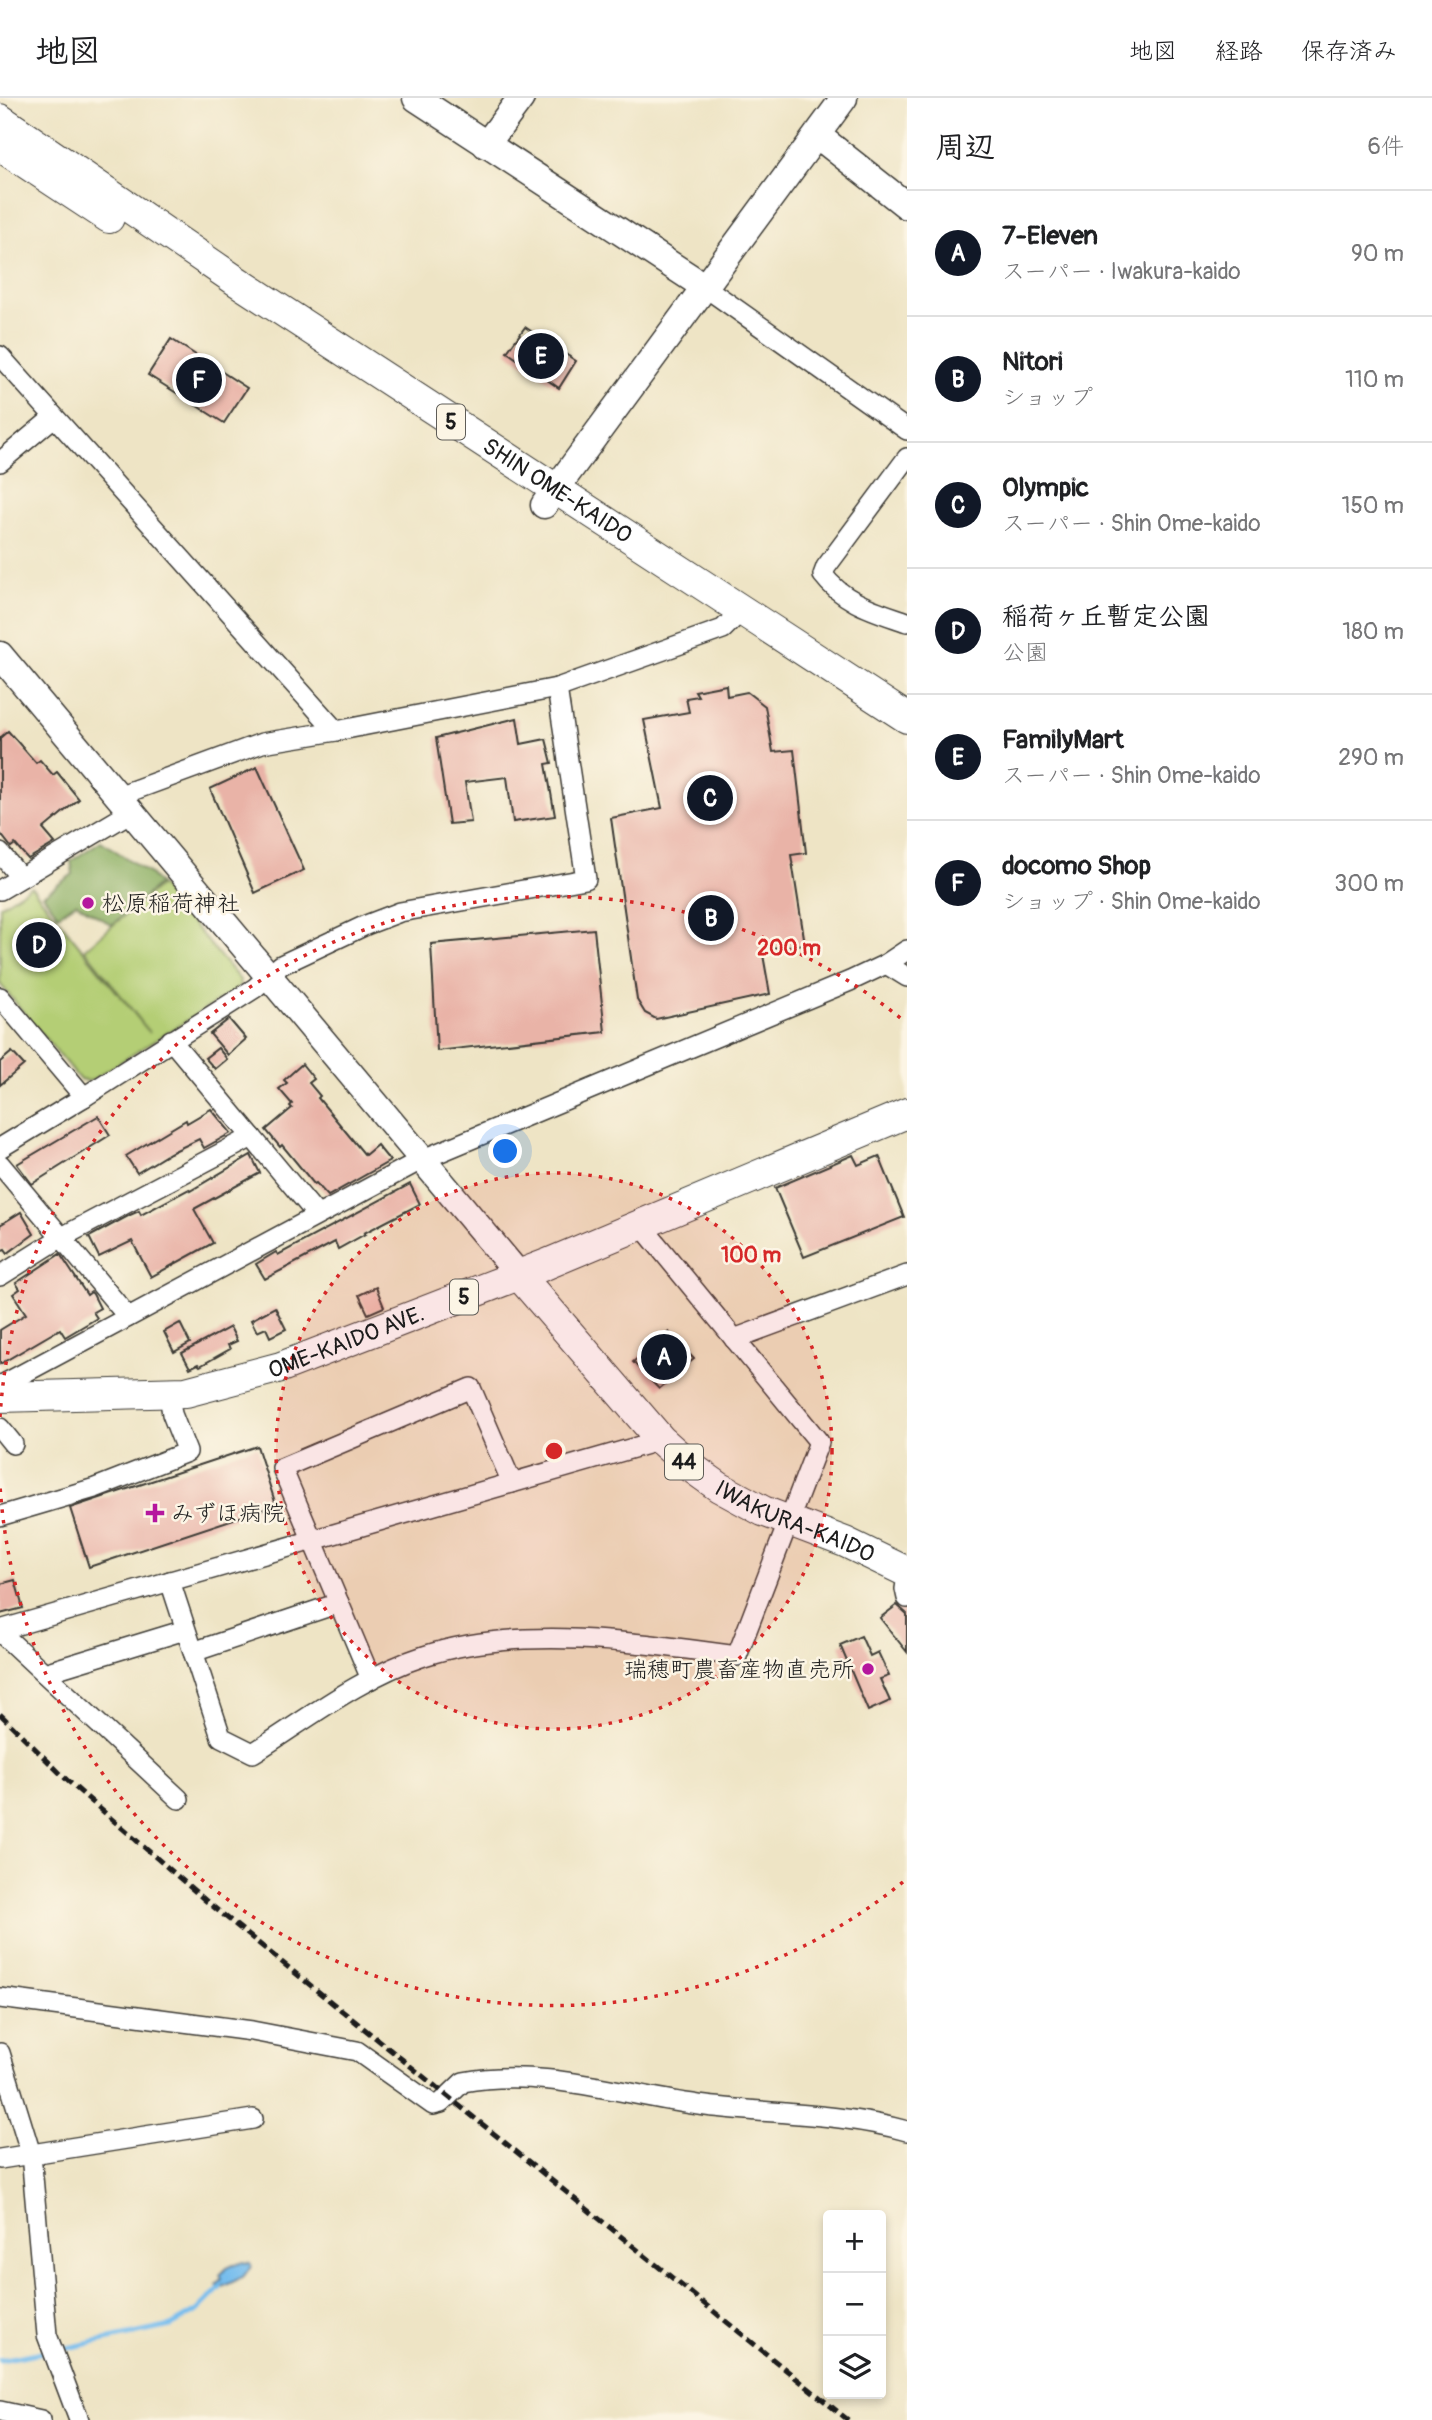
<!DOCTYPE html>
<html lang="ja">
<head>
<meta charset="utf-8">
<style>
	body { margin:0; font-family:Pangolin,"Klee One",sans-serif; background:#f6f6f6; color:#202124 }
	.controls { position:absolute; right:21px; bottom:21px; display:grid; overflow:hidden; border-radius:7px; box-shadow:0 4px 10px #0003 }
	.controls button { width:63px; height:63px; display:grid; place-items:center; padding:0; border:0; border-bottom:2px solid #e0e0e0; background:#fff; color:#202124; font:35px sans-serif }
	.you { position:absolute; left:506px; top:1054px; width:24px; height:24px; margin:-18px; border:5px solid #fff; border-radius:50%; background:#1a73e8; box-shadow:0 0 0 10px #1a73e833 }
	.badge { display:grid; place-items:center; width:46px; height:46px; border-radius:50%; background:#111827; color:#fff; font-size:23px; font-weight:700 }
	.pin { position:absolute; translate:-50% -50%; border:4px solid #fff; box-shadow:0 2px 7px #0006 }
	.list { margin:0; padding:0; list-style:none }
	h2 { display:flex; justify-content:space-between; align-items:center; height:91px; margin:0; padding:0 28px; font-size:30px }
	h2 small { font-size:23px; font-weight:400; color:#757577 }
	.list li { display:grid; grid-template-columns:46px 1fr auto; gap:21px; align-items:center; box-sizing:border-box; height:126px; padding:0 28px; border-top:2px solid #e0e0e0 }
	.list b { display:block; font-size:26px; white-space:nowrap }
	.list p { margin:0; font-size:23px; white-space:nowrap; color:#757577 }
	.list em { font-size:23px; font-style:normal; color:#757577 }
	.icon { flex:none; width:38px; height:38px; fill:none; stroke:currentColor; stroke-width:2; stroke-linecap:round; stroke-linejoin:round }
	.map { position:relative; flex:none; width:907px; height:2322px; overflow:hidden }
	header { display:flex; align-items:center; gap:42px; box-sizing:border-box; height:98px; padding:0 35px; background:#fff; border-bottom:2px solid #e0e0e0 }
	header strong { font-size:33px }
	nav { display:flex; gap:38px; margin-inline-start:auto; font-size:24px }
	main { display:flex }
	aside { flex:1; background:#fff }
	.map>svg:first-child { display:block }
	.green { fill:#b4ce74; stroke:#687548; stroke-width:2 }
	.forest { fill:#8fb166; stroke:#566641; stroke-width:2 }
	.water { fill:#76bdee; stroke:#496c85; stroke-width:2 }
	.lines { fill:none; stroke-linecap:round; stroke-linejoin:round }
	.stream { stroke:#76bdee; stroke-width:5 }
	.building { fill:#e9b3a7 }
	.street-casing { stroke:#3c3a35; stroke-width:22 }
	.secondary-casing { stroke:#3c3a35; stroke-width:29 }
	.primary-casing { stroke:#3c3a35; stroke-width:32 }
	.street { stroke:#fff; stroke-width:19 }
	.secondary { stroke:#fff; stroke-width:26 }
	.primary { stroke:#fff; stroke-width:30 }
	.rail { stroke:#1c1c1c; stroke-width:5; stroke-dasharray:10 5; stroke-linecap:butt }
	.ring { fill:none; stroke:#d62828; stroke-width:3.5; stroke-dasharray:3.5 7 }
	.poi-dot { fill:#b5179e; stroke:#fcf5e5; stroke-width:2.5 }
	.labels { text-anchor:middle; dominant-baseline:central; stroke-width:5; stroke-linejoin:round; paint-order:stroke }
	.shield { fill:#fcf5e5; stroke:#5f5d58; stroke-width:2 }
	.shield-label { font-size:21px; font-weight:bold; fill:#1c1c1c }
	.street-label { font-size:23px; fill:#1c1c1c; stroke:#fcf5e5 }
	.poi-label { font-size:23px; fill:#1c1c1c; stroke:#fcf5e5; text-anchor:start }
	.centre { fill:#d62828; stroke:#fcf5e5; stroke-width:3.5 }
	.ring-label { font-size:21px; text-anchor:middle; font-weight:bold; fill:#d62828; stroke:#fcf5e5; stroke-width:5; stroke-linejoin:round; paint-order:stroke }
</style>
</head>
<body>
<header>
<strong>地図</strong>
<nav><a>地図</a><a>経路</a><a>保存済み</a></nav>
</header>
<main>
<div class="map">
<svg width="907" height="2322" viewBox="0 0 907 2322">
	<rect width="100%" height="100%" fill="#fcf5e5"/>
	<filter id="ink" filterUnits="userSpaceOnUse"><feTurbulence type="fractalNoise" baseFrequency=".0143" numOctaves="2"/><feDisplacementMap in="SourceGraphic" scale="14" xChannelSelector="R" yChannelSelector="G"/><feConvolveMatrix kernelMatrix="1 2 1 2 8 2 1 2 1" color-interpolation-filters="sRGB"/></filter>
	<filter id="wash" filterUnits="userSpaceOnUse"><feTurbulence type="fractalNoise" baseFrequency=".00686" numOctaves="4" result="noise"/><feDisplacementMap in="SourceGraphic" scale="28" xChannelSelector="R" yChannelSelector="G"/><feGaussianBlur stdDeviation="1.57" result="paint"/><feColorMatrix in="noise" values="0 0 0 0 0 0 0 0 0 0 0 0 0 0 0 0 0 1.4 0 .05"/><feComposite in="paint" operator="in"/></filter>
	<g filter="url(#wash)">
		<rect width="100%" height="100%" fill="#eee4c5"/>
		<!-- green -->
		<polygon class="green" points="160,787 240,882 239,890 90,983 80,982 0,886 0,808 31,788 150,935 85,851"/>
		<!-- forest -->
		<polygon class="forest" points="101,743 150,776 159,786 112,827 76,805 58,817 43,797 73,776 71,763"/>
		<!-- water -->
		<polygon class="water" points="240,2164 250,2165 251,2168 243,2179 220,2190 217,2187 222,2181 220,2177 227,2170"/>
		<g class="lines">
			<!-- stream -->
			<g class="stream">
				<polyline points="58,2252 171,2228 197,2213 220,2190"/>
				<polyline points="0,2262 48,2253"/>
			</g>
		</g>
		<g id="blocks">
			<!-- building -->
			<g class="building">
				<polygon points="525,229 576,263 559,290 507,254"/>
				<polygon points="171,241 247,290 224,325 148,277"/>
				<polygon points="726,587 727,598 747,594 765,608 773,654 794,652 806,755 791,757 805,846 762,851 770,896 656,921 645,915 637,902 611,720 662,710 644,622 689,614 686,600 698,598 695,593"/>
				<polygon points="517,620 521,646 546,641 552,665 546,666 555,718 513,724 507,679 465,684 471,724 449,726 436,640"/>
				<polygon points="8,633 36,665 40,662 53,677 57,674 79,701 43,731 55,745 28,761 15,746 11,749 0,735 0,640"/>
				<polygon points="257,669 304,772 255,795 210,691"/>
				<polygon points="594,831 605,934 437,953 431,846"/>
				<polygon points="229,921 246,941 228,957 210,936"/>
				<polygon points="218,950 227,961 215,971 205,960"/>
				<polygon points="12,954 24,967 0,987 0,964"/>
				<polygon points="302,966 314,981 309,985 320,998 318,1000 365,1057 377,1047 390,1063 328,1098 316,1085 314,1086 282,1047 280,1049 266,1032 292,1010 290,1008 292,1006 279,991 287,985 284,982"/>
				<polygon points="211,1011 231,1035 204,1050 199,1041 170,1055 137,1075 126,1058 186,1022 187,1025"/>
				<polygon points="98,1018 110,1037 32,1086 17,1066"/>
				<polygon points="251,1057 260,1075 194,1111 213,1145 151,1179 132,1143 99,1159 89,1139 130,1117 139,1113 141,1117 189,1091 190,1093"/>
				<polygon points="853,1057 858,1067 879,1058 904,1119 804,1159 775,1090"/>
				<polygon points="410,1086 420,1106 364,1135 365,1136 338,1151 335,1144 265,1181 256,1166 276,1154 278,1157"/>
				<polygon points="21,1114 34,1136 8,1155 5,1151 0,1153 0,1127"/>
				<polygon points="60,1156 87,1197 91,1194 93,1196 100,1210 93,1214 97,1220 65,1239 60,1231 0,1266 0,1232 26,1216 13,1196 20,1191 16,1185"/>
				<polygon points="376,1189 384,1209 368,1216 359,1197"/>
				<polygon points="275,1209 286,1231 270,1239 266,1230 257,1234 251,1222"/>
				<polygon points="180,1225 190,1245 174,1254 164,1234"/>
				<polygon points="230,1229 237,1243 228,1247 230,1251 200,1268 198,1266 190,1270 182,1255"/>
				<polygon points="669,1234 694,1261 659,1291 633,1264"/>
				<polygon points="257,1348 276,1407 89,1469 70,1410"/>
				<polygon points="15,1482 23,1510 0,1516 0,1486"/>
				<polygon points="897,1507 907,1516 907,1554 880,1520"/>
				<polygon points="861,1538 870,1558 878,1554 889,1578 880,1581 890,1603 868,1613 840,1547"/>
			</g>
		</g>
	</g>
	<g filter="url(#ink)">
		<use href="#blocks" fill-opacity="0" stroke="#3c3a35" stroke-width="2"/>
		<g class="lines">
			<defs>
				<g id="street">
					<polyline points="705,189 907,332"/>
					<polyline points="0,258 336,633"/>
					<path d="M907 360 826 469 823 477C844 505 876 513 907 524"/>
					<polyline points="0,364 54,319"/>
					<polyline points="118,698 262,645 336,633 557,590 723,531 741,513"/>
					<polyline points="0,755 20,779"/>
					<polyline points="0,792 131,714"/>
					<polyline points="886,866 907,879"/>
					<polyline points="0,899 84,999 0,1050"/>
					<polyline points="171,942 317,1117"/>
					<polyline points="84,999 255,890 281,867 366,827 400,814 586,781 557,590"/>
					<polyline points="0,1066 128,1219"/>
					<polyline points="0,1178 62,1139 252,1039"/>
					<polyline points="734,1241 907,1177"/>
					<polyline points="0,1288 421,1062 850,883 886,866 907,852"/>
					<polyline points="0,1330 13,1346"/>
					<polyline points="0,1418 95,1390 187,1354 172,1316 169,1296"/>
					<polyline points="907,1478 905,1491 907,1500"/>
					<path d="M170 1483 221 1639 253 1655C307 1621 362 1578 424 1558 517 1527 641 1544 737 1558L819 1344 641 1127"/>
					<polyline points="0,1532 661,1342"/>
					<polyline points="0,1534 179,1701"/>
					<polyline points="193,1554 339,1505"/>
					<polyline points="44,1575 185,1532"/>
					<polyline points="371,1581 282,1370 471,1290 512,1385"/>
					<path d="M0 1900 252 1933 357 1953 433 2007 441 2005 463 1984C544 1969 626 1998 706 2008 772 2016 842 2015 907 2033"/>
					<polyline points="0,1955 31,2056 47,2237 79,2322"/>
					<polyline points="0,2061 253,2021"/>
					<polyline points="0,2313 41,2322"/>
				</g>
				<g id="secondary">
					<polyline points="416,0 705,189"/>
					<polyline points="817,37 907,108"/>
					<polyline points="486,47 521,0"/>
					<polyline points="544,407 844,0"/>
					<polyline points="0,557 519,1177"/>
				</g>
				<g id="primary">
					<path id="s1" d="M0 21 235 182 907 620"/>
					<polyline points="0,48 109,120"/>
					<path id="s2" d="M519 1177 661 1342 691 1369 719 1389 763 1413 845 1444 907 1474"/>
					<path id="s3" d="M0 1299 186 1294 281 1269 547 1166 907 1015"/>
				</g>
			</defs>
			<!-- street casing -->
			<use href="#street" class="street-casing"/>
			<!-- secondary casing -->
			<use href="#secondary" class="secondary-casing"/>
			<!-- primary casing -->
			<use href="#primary" class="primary-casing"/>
			<!-- street -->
			<use href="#street" class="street"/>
			<!-- secondary -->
			<use href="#secondary" class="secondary"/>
			<!-- primary -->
			<use href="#primary" class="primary"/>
			<!-- rail -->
			<polyline class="rail" points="0,1616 68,1683 205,1802 848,2322"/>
		</g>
	</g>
	<!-- distance rings -->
	<circle cx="554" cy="1353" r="278" fill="#d62828" fill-opacity=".12"/>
	<g class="ring">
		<circle cx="554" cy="1353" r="278"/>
		<path d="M903 1784A555 555 0 0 1 0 1387M0 1319A555 555 0 0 1 903 922"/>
	</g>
	<!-- markers -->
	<g class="poi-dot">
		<circle cx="88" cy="805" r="7"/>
		<path d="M151.5 1404.5h7v7h7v7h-7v7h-7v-7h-7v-7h7z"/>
		<circle cx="868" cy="1571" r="7"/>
	</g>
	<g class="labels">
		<!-- shield labels -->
		<g class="shield">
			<rect x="437" y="306.5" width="28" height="35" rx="5"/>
			<rect x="450" y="1181.5" width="28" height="35" rx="5"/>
			<rect x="665" y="1346.5" width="38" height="35" rx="5"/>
		</g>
		<g class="shield-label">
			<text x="451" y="324">5</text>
			<text x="464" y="1199">5</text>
			<text x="684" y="1364">44</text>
		</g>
		<!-- street labels -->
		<g class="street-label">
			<text stroke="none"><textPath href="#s1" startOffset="670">SHIN OME-KAIDO</textPath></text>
			<text stroke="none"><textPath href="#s3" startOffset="354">OME-KAIDO AVE.</textPath></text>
			<text stroke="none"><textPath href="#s2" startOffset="376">IWAKURA-KAIDO</textPath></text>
		</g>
		<!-- poi labels -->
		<g class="poi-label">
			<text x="102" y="805">松原稲荷神社</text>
			<text x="171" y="1415">みずほ病院</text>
			<text x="854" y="1571" text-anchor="end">瑞穂町農畜産物直売所</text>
		</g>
	</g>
	<circle cx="554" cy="1353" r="10" class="centre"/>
	<g class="ring-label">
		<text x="789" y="857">200 m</text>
		<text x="751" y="1164">100 m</text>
	</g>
</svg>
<div class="controls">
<button>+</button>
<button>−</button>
<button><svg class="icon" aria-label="layers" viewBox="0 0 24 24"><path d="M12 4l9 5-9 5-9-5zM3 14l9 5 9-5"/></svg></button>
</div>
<div class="you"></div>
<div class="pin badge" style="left:664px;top:1259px">A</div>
<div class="pin badge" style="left:711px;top:820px">B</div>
<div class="pin badge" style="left:710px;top:700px">C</div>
<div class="pin badge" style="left:39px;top:847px">D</div>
<div class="pin badge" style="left:541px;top:258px">E</div>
<div class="pin badge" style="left:199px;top:282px">F</div>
</div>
<aside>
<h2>周辺<small>6件</small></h2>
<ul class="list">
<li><span class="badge">A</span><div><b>7-Eleven</b><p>スーパー · Iwakura-kaido</p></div><em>90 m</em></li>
<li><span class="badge">B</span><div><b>Nitori</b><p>ショップ</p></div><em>110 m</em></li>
<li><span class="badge">C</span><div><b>Olympic</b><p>スーパー · Shin Ome-kaido</p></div><em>150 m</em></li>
<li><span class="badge">D</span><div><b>稲荷ヶ丘暫定公園</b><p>公園</p></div><em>180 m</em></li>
<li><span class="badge">E</span><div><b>FamilyMart</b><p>スーパー · Shin Ome-kaido</p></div><em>290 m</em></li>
<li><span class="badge">F</span><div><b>docomo Shop</b><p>ショップ · Shin Ome-kaido</p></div><em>300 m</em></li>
</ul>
</aside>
</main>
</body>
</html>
